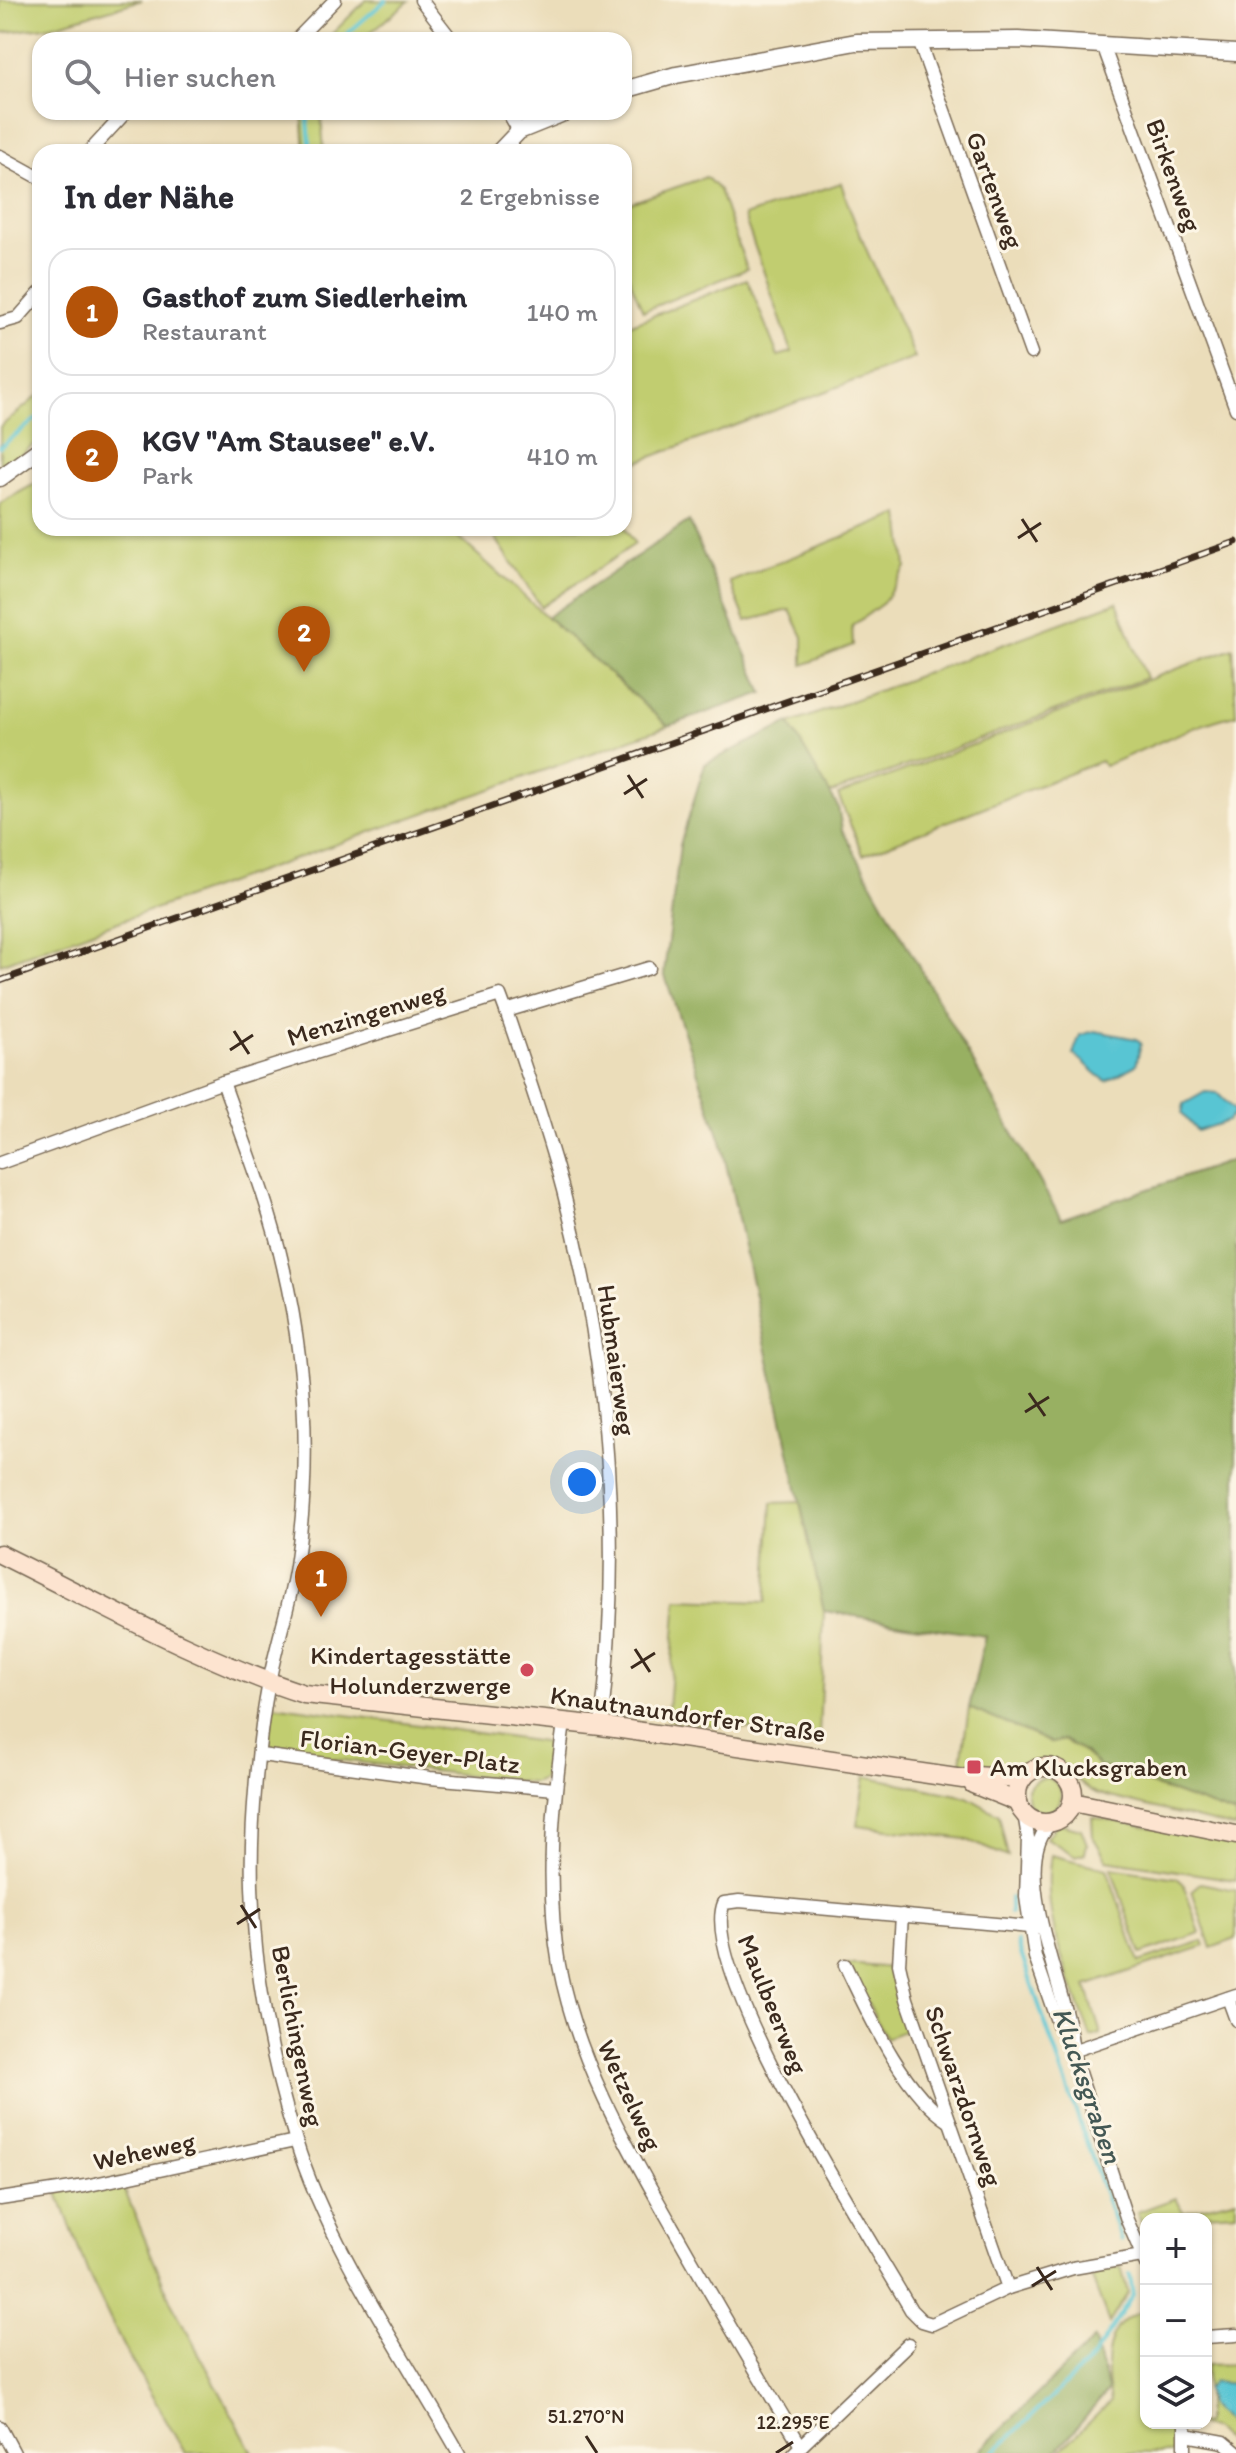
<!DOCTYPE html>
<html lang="de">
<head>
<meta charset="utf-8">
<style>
	body { margin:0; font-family:Itim,sans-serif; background:#f2f2f3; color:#2b2b33 }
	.controls { position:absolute; right:24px; bottom:24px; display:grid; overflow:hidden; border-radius:16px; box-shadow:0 2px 6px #0004 }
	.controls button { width:72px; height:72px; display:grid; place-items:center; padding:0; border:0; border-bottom:2px solid #e1e1e2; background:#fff; color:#2b2b33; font:40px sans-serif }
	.you { position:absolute; left:582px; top:1482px; width:28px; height:28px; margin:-20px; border:6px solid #fff; border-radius:50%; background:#1a73e8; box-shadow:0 0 0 12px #1a73e833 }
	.badge { display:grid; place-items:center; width:52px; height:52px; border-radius:50%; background:#b45309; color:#fff; font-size:26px; font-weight:700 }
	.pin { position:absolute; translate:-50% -66px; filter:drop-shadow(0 2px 4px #0008) }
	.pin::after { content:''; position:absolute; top:42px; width:28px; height:24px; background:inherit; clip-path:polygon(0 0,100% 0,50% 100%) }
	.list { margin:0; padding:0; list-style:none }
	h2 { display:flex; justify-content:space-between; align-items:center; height:104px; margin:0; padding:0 32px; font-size:34px }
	h2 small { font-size:26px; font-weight:400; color:#7c7c81 }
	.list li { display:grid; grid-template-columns:52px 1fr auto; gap:24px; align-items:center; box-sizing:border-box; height:128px; margin:0 16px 16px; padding:0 16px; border:2px solid #e1e1e2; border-radius:24px }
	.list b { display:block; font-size:30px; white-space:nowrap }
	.list p { margin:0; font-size:26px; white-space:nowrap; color:#7c7c81 }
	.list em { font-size:26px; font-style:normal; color:#7c7c81 }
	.icon { flex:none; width:44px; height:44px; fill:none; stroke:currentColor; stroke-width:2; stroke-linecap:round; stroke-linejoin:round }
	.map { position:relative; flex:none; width:1236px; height:2453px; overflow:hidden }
	.search { position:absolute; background:#fff; box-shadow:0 2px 6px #0004; left:32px; top:32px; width:600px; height:88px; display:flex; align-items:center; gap:20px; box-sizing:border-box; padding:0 28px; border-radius:24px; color:#7c7c81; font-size:30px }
	.panel { position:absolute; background:#fff; box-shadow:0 2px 6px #0004; left:32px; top:144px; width:600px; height:392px; border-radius:24px }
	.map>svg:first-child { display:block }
	.green { fill:#c1cd6f; stroke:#7e7c46; stroke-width:2 }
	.forest { fill:#98b062; stroke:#6a6d40; stroke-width:2 }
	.water { fill:#59c5d3; stroke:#4a7878; stroke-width:2 }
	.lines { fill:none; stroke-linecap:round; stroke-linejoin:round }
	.stream { stroke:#59c5d3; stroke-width:4 }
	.minor-casing { stroke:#796955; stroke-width:15 }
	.tertiary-casing { stroke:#796955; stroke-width:19 }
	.secondary-casing { stroke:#796955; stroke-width:21 }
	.minor { stroke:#fff; stroke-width:12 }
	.tertiary { stroke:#fff; stroke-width:16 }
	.secondary { stroke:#fde4d0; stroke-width:18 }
	.rail-casing { stroke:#3b2a1e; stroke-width:7 }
	.rail { stroke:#fcf5e5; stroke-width:4; stroke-dasharray:12; stroke-linecap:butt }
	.ticks { fill:none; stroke:#3b2a1e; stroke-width:3 }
	.poi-dot { fill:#d1495b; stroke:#fcf5e5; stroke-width:3 }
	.labels { text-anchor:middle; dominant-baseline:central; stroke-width:6; stroke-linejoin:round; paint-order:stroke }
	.street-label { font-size:26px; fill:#3b2a1e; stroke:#fcf5e5 }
	.poi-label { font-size:26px; fill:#3b2a1e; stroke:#fcf5e5; text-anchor:end }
	.water-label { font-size:28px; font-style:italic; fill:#445854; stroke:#fcf5e5 }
	.ticks-label { font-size:20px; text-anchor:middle; fill:#3b2a1e; stroke:#fcf5e5; stroke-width:6; stroke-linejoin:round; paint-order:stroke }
</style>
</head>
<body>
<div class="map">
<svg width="1236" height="2453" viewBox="0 0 1236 2453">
	<rect width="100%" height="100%" fill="#fcf5e5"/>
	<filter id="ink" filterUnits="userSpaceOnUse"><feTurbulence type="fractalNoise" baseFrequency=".0125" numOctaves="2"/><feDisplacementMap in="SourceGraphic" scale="16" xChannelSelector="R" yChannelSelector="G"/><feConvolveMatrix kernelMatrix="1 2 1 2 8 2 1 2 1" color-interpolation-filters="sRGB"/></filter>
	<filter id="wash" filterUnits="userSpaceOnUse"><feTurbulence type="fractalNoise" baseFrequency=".006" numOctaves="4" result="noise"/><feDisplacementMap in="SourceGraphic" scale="32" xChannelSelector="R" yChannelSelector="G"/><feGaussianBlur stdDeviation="1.8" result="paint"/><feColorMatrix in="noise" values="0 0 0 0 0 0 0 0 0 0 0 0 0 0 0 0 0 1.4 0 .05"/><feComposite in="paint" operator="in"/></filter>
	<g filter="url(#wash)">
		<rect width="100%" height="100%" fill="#ebddba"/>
		<!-- green -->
		<g class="green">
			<polygon points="0,0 142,0 52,26 0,33"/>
			<polygon points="366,0 409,1 361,40 326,40"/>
			<polygon points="302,112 321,112 324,152 305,152"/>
			<polygon points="706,177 719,190 747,269 643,311 624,266 624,205"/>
			<path d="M841 183C860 244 891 299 915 358L624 467V327L747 279 778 356 792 352 744 216Z"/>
			<polygon points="40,394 40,440 0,470 0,427"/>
			<polygon points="40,481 40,528 448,528 668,726 0,964 0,503"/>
			<polygon points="900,514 906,567 883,603 852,626 853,645 803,665 803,637 790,610 746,621 730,582"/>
			<polygon points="624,527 635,544 541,607 489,528"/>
			<polygon points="1117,602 1146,678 829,794 789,724"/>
			<path d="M1233 648 1236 715C1191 725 1147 749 1104 766L1101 761 863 855 838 795Z"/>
			<polygon points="800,1502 824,1611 819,1736 667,1720 677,1599 766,1602 772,1503"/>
			<polygon points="273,1705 550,1743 543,1779 533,1783 273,1752 267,1748"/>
			<path d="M969 1708 1052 1743 1063 1740 1080 1749 1100 1766 1236 1815V1828L1098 1794C1078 1786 1070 1767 1050 1759L996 1772 994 1767 961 1762Z"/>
			<polygon points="865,1776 967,1797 999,1815 1008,1857 965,1839 857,1825"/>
			<circle cx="1044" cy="1795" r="17"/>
			<polygon points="1092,1817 1236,1842 1236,1880 1107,1860 1093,1837"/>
			<polygon points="1058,1823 1081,1829 1087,1844 1085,1853 1076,1856 1046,1838"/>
			<path d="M1051 1855 1107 1869 1139 1962 1203 1941 1205 1946 1086 1986 1101 2034 1091 2037C1070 1979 1040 1918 1051 1855Z"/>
			<polygon points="1111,1868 1177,1878 1183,1883 1200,1933 1141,1954"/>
			<polygon points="1200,1883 1236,1890 1236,1939 1211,1948 1192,1890"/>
			<polygon points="847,1964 892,1968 901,2008 906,2008 912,2028 886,2038"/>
			<polygon points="120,2179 171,2302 253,2453 185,2453 123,2346 88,2273 57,2190"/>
			<polygon points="1176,2198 1183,2212 1236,2199 1236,2212 1190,2215 1190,2219 1146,2219 1146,2248 1142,2237 1146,2234 1137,2212"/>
			<polygon points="1121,2267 1128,2293 1109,2323 1090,2273"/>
			<path d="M1146 2311V2423H1173V2453H1058L1110 2402C1104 2367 1102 2319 1146 2311Z"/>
			<polygon points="1236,2364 1236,2449 1212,2429 1196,2424 1206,2423 1206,2365"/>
		</g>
		<!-- forest -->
		<g class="forest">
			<polygon points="689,521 763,693 668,726 547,617"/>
			<polygon points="789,723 838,807 842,830 1061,1219 1236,1159 1236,1815 1100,1766 1080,1749 1064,1740 1052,1743 969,1708 985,1636 824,1611 721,1141 664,973 680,845 705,764"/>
			<path d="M1094 2339 1108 2391C1088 2412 1075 2433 1054 2453H977Z"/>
		</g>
		<!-- water -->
		<g class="water">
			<path d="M1095 1031 1137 1039 1141 1043 1136 1065 1107 1081C1096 1076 1086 1062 1073 1054L1080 1035Z"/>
			<polygon points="1205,1092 1217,1093 1236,1112 1228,1121 1197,1131 1182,1114 1184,1104"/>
			<polygon points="1213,2382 1236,2384 1236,2428 1209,2405 1206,2389"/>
		</g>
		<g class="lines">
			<!-- stream -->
			<g class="stream">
				<polyline points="340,40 386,0"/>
				<polyline points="307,112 311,152"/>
				<polyline points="0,447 40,416"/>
				<polyline points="1010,1913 1010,1898"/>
				<polyline points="1017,1942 1121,2241"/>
				<polyline points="993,2453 1093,2357 1133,2295 1130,2275"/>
			</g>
		</g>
	</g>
	<g filter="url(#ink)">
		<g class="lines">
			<defs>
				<g id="minor">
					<polyline points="421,0 452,40"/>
					<polyline points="296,40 335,0"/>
					<polyline points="919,41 1031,353"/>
					<polyline points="1103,45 1236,409"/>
					<polyline points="508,112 519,131"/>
					<polyline points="89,152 126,112"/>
					<polyline points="0,156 40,178"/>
					<polyline points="0,323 18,318 40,293"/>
					<path d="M506 1011C526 1070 547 1130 563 1190 609 1365 622 1546 601 1726"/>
					<path d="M223 1082C244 1142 269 1203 283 1266 306 1364 311 1467 296 1566 290 1604 277 1641 270 1678 258 1735 250 1828 252 1886 254 1970 271 2061 296 2141 328 2246 405 2357 459 2453"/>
					<polyline points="0,1163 223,1082 500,995 506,1011 649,968"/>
					<path d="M564 1723C553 1804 545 1884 559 1965 577 2061 627 2147 675 2231 716 2303 758 2375 801 2446"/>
					<polyline points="261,1755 430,1778 555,1789"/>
					<polyline points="1024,1813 1028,1838 1026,1897 1035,1957 1058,2024 1072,2051 1127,2220 1146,2264"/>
					<path d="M1054 1821C1003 1858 1068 1993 1072 2044"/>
					<polyline points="902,1915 899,1964 907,1999 1008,2288"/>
					<path d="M1040 1928 739 1901 724 1903C696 1968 872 2242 911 2310L922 2321 932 2324 1008 2288 1073 2268 1142 2256"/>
					<path d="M845 1965C868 2013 904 2094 950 2122"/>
					<polyline points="1228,1998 1236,2020"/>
					<polyline points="1072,2051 1236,1995"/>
					<polyline points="0,2199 85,2186 295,2141"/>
					<polyline points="1206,2337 1236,2335"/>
					<polyline points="0,2427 14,2453"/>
					<polyline points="1186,2435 1224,2442 1236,2452"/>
					<polyline points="794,2453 908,2344"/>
					<polyline points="1185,2453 1185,2423"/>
				</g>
				<g id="tertiary">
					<polyline points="624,90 676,75 856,42 1018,40 1236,53"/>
					<polyline points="499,152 519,131 566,112"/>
					<polyline points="0,478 40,449"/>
				</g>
				<g id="secondary">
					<path d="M0 1554C99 1603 199 1660 304 1694L601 1726 963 1779 975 1776 1022 1779"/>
					<circle cx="1045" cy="1795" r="28"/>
					<polyline points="973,1784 1018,1802"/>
					<polyline points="1072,1802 1236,1835"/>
				</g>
			</defs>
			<!-- minor casing -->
			<use href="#minor" class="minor-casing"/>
			<!-- tertiary casing -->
			<use href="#tertiary" class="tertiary-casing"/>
			<!-- secondary casing -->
			<use href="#secondary" class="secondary-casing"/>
			<!-- minor -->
			<use href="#minor" class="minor"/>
			<!-- tertiary -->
			<use href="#tertiary" class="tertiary"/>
			<!-- secondary -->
			<use href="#secondary" class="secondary"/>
			<defs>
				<polyline id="rail" points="0,981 1236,542"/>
			</defs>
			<!-- rail casing -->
			<use href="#rail" class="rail-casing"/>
			<!-- rail -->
			<use href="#rail" class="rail"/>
		</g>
	</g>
	<!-- ticks -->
	<path class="ticks" d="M1022 519 1037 542M1018 538 1041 523M628 775 643 798M624 794 647 779M234 1031 249 1054M230 1050 253 1035M1029 1393 1045 1416M1025 1412 1049 1397M635 1649 650 1672M631 1668 655 1653M241 1905 256 1928M237 1924 260 1909M1037 2267 1052 2290M1032 2286 1056 2271M586 2436 597 2453M776 2453 793 2442"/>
	<!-- markers -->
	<g class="poi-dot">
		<circle cx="527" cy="1670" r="8"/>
		<rect x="966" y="1759" width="16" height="16" rx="4"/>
	</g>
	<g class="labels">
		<!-- street labels -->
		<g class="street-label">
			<text transform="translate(1174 175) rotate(70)">Birkenweg</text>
			<text transform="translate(995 190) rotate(70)">Gartenweg</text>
			<text transform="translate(366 1014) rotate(-17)">Menzingenweg</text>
			<text transform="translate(617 1360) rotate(82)">Hubmaierweg</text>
			<text transform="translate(688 1714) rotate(8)">Knautnaundorfer Straße</text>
			<text transform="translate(410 1751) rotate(7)">Florian-Geyer-Platz</text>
			<text transform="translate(773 2004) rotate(68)">Maulbeerweg</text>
			<text transform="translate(298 2036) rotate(79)">Berlichingenweg</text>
			<text transform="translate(630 2095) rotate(65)">Wetzelweg</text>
			<text transform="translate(964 2096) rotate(71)">Schwarzdornweg</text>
			<text transform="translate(144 2151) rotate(-12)">Weheweg</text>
		</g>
		<!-- poi labels -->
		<g class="poi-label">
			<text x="511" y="1655">Kindertagesstätte<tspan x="511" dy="30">Holunderzwerge</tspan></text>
			<text x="990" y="1767" text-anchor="start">Am Klucksgraben</text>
		</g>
		<!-- water labels -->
		<g class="water-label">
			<text transform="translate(1088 2085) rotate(71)">Klucksgraben</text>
		</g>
	</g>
	<g class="ticks-label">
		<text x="586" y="2423">51.270°N</text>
		<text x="793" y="2429">12.295°E</text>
	</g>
</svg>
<div class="controls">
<button>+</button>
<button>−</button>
<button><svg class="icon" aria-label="layers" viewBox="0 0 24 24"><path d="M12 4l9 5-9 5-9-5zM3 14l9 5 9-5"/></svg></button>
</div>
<div class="you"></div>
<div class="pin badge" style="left:321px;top:1617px">1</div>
<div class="pin badge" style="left:304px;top:672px">2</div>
<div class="search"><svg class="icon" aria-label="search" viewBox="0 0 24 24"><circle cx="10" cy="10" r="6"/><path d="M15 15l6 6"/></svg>Hier suchen</div>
<section class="panel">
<h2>In der Nähe<small>2 Ergebnisse</small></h2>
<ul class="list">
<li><span class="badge">1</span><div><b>Gasthof zum Siedlerheim</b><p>Restaurant</p></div><em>140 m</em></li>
<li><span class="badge">2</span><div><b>KGV &quot;Am Stausee&quot; e.V.</b><p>Park</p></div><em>410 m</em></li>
</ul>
</section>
</div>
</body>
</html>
